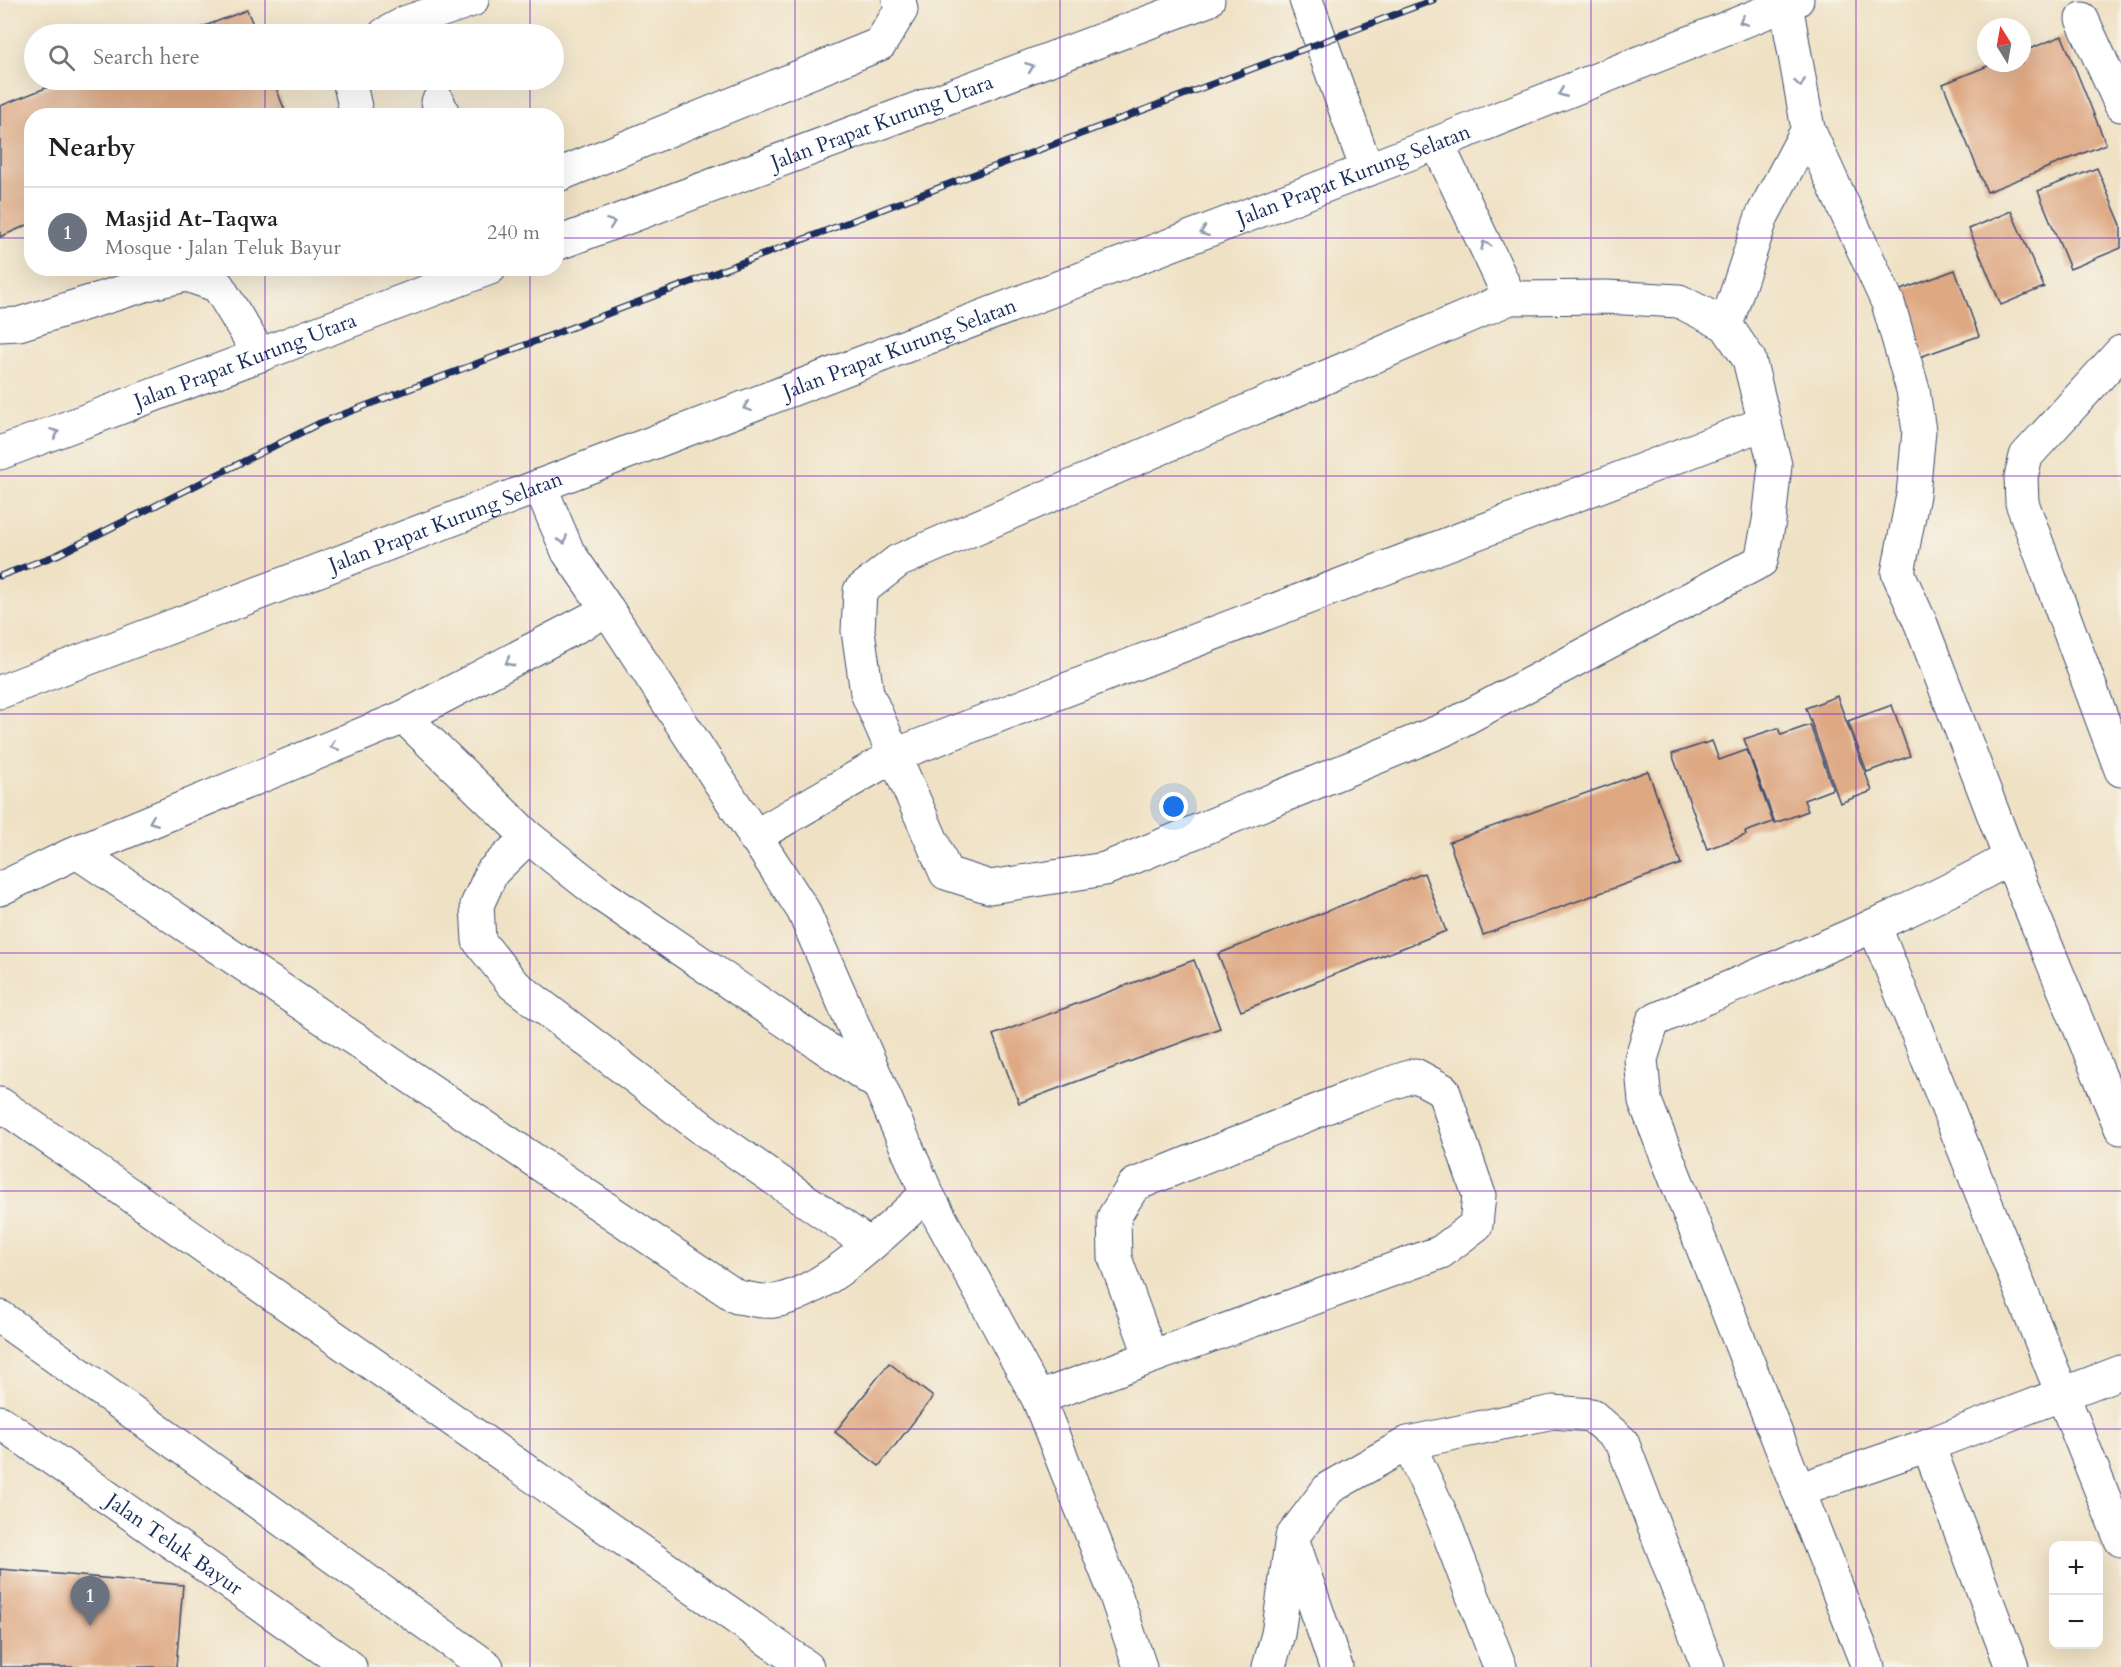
<!DOCTYPE html>
<html lang="en">
<head>
<meta charset="utf-8">
<style>
	body { margin:0; font-family:Cardo,serif; background:#f2f2f2; color:#202124 }
	.controls { position:absolute; right:18px; bottom:18px; display:grid; overflow:hidden; border-radius:12px; box-shadow:0 6px 24px #0002 }
	.controls button { width:54px; height:54px; display:grid; place-items:center; padding:0; border:0; border-bottom:2px solid #e0e0e0; background:#fff; color:#202124; font:30px sans-serif }
	.compass { position:absolute; left:1977px; top:18px; width:54px; height:54px; border-radius:50%; background:#fff; box-shadow:0 6px 24px #0002; rotate:349deg }
	.you { position:absolute; left:1174px; top:807px; width:21px; height:21px; margin:-15px; border:4px solid #fff; border-radius:50%; background:#1a73e8; box-shadow:0 0 0 9px #1a73e833 }
	.badge { display:grid; place-items:center; width:39px; height:39px; border-radius:50%; background:#db2777; color:#fff; font-size:20px; font-weight:700 }
	.pin { position:absolute; translate:-50% -50px; filter:drop-shadow(0 2px 3px #0008) }
	.pin::after { content:''; position:absolute; top:32px; width:21px; height:18px; background:inherit; clip-path:polygon(0 0,100% 0,50% 100%) }
	.list { margin:0; padding:0; list-style:none }
	h2 { display:flex; justify-content:space-between; align-items:center; height:78px; margin:0; padding:0 24px; font-size:26px }
	h2 small { font-size:20px; font-weight:400; color:#757577 }
	.list li { display:grid; grid-template-columns:39px 1fr auto; gap:18px; align-items:center; box-sizing:border-box; height:90px; padding:0 24px; border-top:2px solid #e0e0e0 }
	.list b { display:block; font-size:22px; white-space:nowrap }
	.list p { margin:0; font-size:20px; white-space:nowrap; color:#757577 }
	.list em { font-size:20px; font-style:normal; color:#757577 }
	.icon { flex:none; width:33px; height:33px; fill:none; stroke:currentColor; stroke-width:2; stroke-linecap:round; stroke-linejoin:round }
	.map { position:relative; flex:none; width:2121px; height:1667px; overflow:hidden }
	.search { position:absolute; background:#fff; box-shadow:0 6px 24px #0002; left:24px; top:24px; width:540px; height:66px; display:flex; align-items:center; gap:15px; box-sizing:border-box; padding:0 21px; border-radius:33px; color:#757577; font-size:22px }
	.panel { position:absolute; background:#fff; box-shadow:0 6px 24px #0002; left:24px; top:108px; width:540px; height:168px; border-radius:24px }
	.map>svg:first-child { display:block }
	.building { fill:#dea883 }
	.lines { fill:none; stroke-linecap:round; stroke-linejoin:round }
	.minor-casing { stroke:#3b4a6d; stroke-width:35 }
	.minor { stroke:#fff; stroke-width:33 }
	.rail-casing { stroke:#1b2f5e; stroke-width:7 }
	.rail { stroke:#f7f3e8; stroke-width:4.5; stroke-dasharray:14; stroke-linecap:butt }
	.oneway { stroke:#8d97ae }
	.grid { fill:none; stroke:#7b2cbf; stroke-width:1.5; stroke-opacity:0.55 }
	.labels { text-anchor:middle; dominant-baseline:central; stroke-width:4.5; stroke-linejoin:round; paint-order:stroke }
	.street-label { font-size:21px; fill:#1b2f5e; stroke:#f7f3e8 }
</style>
</head>
<body>
<div class="map">
<svg width="2121" height="1667" viewBox="0 0 2121 1667">
	<rect width="100%" height="100%" fill="#f7f3e8"/>
	<filter id="ink" filterUnits="userSpaceOnUse"><feTurbulence type="fractalNoise" baseFrequency=".0167" numOctaves="2"/><feDisplacementMap in="SourceGraphic" scale="12" xChannelSelector="R" yChannelSelector="G"/><feConvolveMatrix kernelMatrix="1 2 1 2 8 2 1 2 1" color-interpolation-filters="sRGB"/></filter>
	<filter id="wash" filterUnits="userSpaceOnUse"><feTurbulence type="fractalNoise" baseFrequency=".008" numOctaves="4" result="noise"/><feDisplacementMap in="SourceGraphic" scale="24" xChannelSelector="R" yChannelSelector="G"/><feGaussianBlur stdDeviation="1.35" result="paint"/><feColorMatrix in="noise" values="0 0 0 0 0 0 0 0 0 0 0 0 0 0 0 0 0 1.4 0 .05"/><feComposite in="paint" operator="in"/></filter>
	<g filter="url(#wash)">
		<rect width="100%" height="100%" fill="#efe1c4"/>
		<g id="blocks">
			<!-- building -->
			<g class="building">
				<polygon points="247,10 257,34 184,34"/>
				<polygon points="2062,36 2106,144 1987,192 1943,84 1995,63 2022,63 2022,52"/>
				<polygon points="66,80 273,80 287,116 32,116 32,223 0,237 0,106"/>
				<polygon points="2097,168 2121,225 2121,248 2070,269 2038,191"/>
				<polygon points="2011,211 2044,287 2001,305 1969,229"/>
				<polygon points="1955,270 1979,336 1914,359 1890,294"/>
				<polygon points="1837,696 1872,791 1840,803 1806,708"/>
				<polygon points="1892,705 1910,756 1867,772 1848,721"/>
				<polygon points="1810,725 1833,789 1804,800 1808,811 1775,823 1744,739 1778,728 1781,735"/>
				<polygon points="1712,741 1719,760 1747,750 1773,822 1745,832 1746,835 1707,849 1672,754"/>
				<polygon points="1648,771 1681,864 1483,935 1449,842"/>
				<polygon points="1424,873 1446,931 1241,1011 1218,954"/>
				<polygon points="1194,960 1220,1028 1019,1103 993,1035"/>
				<polygon points="889,1363 933,1397 879,1466 835,1432"/>
				<polygon points="0,1569 183,1585 176,1667 0,1667"/>
			</g>
		</g>
	</g>
	<g filter="url(#ink)">
		<use href="#blocks" fill-opacity="0" stroke="#3b4a6d" stroke-width="1.5"/>
		<g class="lines">
			<defs>
				<g id="minor">
					<polyline points="1306,0 1367,170"/>
					<path d="M1786 4 1808 129 1888 303 1913 390 1919 431 1913 495 1898 573 1921 624 2010 858C1896 922 1772 967 1653 1021L1641 1059 1645 1101 1868 1667"/>
					<polyline points="2082,19 2121,105"/>
					<polyline points="385,34 407,22 472,0"/>
					<polyline points="349,80 357,116"/>
					<polyline points="438,102 444,116"/>
					<polyline points="1437,143 1510,298"/>
					<polyline points="556,176 880,44 901,10 899,0"/>
					<path id="s1" d="M556 244 1208 0"/>
					<polygon points="1606,297 1679,301 1726,325 1749,359 1775,465 1769,521 1761,561 1443,730 1105,869 990,887 946,873 867,693 858,631 860,591 898,561 1510,298"/>
					<polyline points="0,325 19,324 151,283 187,275 218,286 260,355"/>
					<polyline points="1726,325 1762,216 1808,129"/>
					<polyline points="2121,352 2026,456 2021,477 2022,503 2121,770"/>
					<path id="s2" d="M0 453 490 268"/>
					<polyline points="608,610 803,910 927,1194 1038,1398 1115,1593 1140,1667"/>
					<path id="s3" d="M0 692 1437 143 1797 0"/>
					<polyline points="404,717 528,837 603,896 878,1084"/>
					<polyline points="528,837 492,872 477,905 479,941 513,984 706,1131 870,1245"/>
					<polyline points="754,837 895,755 1765,423"/>
					<path d="M77 852 737 1297C748 1298 763 1303 774 1301 826 1293 888 1229 927 1194"/>
					<polyline points="2010,858 2121,1128"/>
					<polyline points="0,889 77,852 404,717 608,610 568,552 540,486"/>
					<polyline points="1874,925 2121,1540"/>
					<polyline points="0,1104 807,1667"/>
					<polyline points="0,1317 487,1667"/>
					<polyline points="1038,1398 1441,1252 1476,1225 1479,1195 1443,1090 1415,1075 1356,1095 1134,1185 1114,1217 1115,1258 1151,1357"/>
					<path id="s4" d="M0 1422 350 1667"/>
					<polyline points="1408,1443 1553,1412 1591,1415 1622,1442 1708,1667"/>
					<polyline points="1928,1445 2012,1667"/>
					<polyline points="1798,1490 1928,1445 2121,1372"/>
					<polyline points="1294,1544 1336,1667"/>
					<polyline points="1269,1667 1278,1634 1292,1537 1329,1488 1408,1443 1444,1521 1500,1667"/>
				</g>
			</defs>
			<!-- minor casing -->
			<use href="#minor" class="minor-casing"/>
			<!-- minor -->
			<use href="#minor" class="minor"/>
			<defs>
				<polyline id="rail" points="0,576 57,555 320,423 1433,0"/>
			</defs>
			<!-- rail casing -->
			<use href="#rail" class="rail-casing"/>
			<!-- rail -->
			<use href="#rail" class="rail"/>
		</g>
		<!-- one-way arrows -->
		<defs><path id="oneway-chevron" d="M-2-3.5L2.5 0L-2 3.5" fill="none" stroke-width="1.6" stroke-linecap="round" stroke-linejoin="round" transform="scale(1.5)"/></defs>
		<g class="oneway">
			<use href="#oneway-chevron" transform="translate(1743 21) rotate(158)"/>
			<use href="#oneway-chevron" transform="translate(1030 67) rotate(-21)"/>
			<use href="#oneway-chevron" transform="translate(1800 83) rotate(80)"/>
			<use href="#oneway-chevron" transform="translate(1562 93) rotate(158)"/>
			<use href="#oneway-chevron" transform="translate(611 223) rotate(-21)"/>
			<use href="#oneway-chevron" transform="translate(1204 232) rotate(159)"/>
			<use href="#oneway-chevron" transform="translate(1485 245) rotate(-115)"/>
			<use href="#oneway-chevron" transform="translate(747 407) rotate(159)"/>
			<use href="#oneway-chevron" transform="translate(55 433) rotate(-21)"/>
			<use href="#oneway-chevron" transform="translate(563 540) rotate(67)"/>
			<use href="#oneway-chevron" transform="translate(509 662) rotate(152)"/>
			<use href="#oneway-chevron" transform="translate(334 746) rotate(158)"/>
			<use href="#oneway-chevron" transform="translate(153 821) rotate(158)"/>
		</g>
	</g>
	<!-- grid -->
	<path class="grid" d="M265 0V34M530 0V34M795 0V1667M1060 0V1667M1326 0V1667M1591 0V1667M1856 0V1667M265 80V116M530 80V116M0 238H32M556 238H2121M265 268V1667M530 268V1667M0 476H2121M0 714H2121M0 953H2121M0 1191H2121M0 1429H2121"/>
	<g class="labels">
		<!-- street labels -->
		<g class="street-label">
			<text stroke="none"><textPath href="#s1" startOffset="348">Jalan Prapat Kurung Utara</textPath></text>
			<text stroke="none"><textPath href="#s3" startOffset="1449">Jalan Prapat Kurung Selatan</textPath></text>
			<text stroke="none"><textPath href="#s3" startOffset="963">Jalan Prapat Kurung Selatan</textPath></text>
			<text stroke="none"><textPath href="#s2" startOffset="262">Jalan Prapat Kurung Utara</textPath></text>
			<text stroke="none"><textPath href="#s3" startOffset="477">Jalan Prapat Kurung Selatan</textPath></text>
			<text stroke="none"><textPath href="#s4" startOffset="213">Jalan Teluk Bayur</textPath></text>
		</g>
	</g>
</svg>
<div class="controls">
<button>+</button>
<button>−</button>
</div>
<svg class="compass" viewBox="-18 -18 36 36"><path d="M0-13l5 13h-10z" fill="#e53935"/><path d="M0 13l5-13h-10z" fill="#757577"/></svg>
<div class="you"></div>
<div class="pin badge" style="left:90px;top:1626px;background:#6b7280">1</div>
<div class="search"><svg class="icon" aria-label="search" viewBox="0 0 24 24"><circle cx="10" cy="10" r="6"/><path d="M15 15l6 6"/></svg>Search here</div>
<section class="panel">
<h2>Nearby<small></small></h2>
<ul class="list">
<li><span class="badge" style="background:#6b7280">1</span><div><b>Masjid At-Taqwa</b><p>Mosque · Jalan Teluk Bayur</p></div><em>240 m</em></li>
</ul>
</section>
</div>
</body>
</html>
